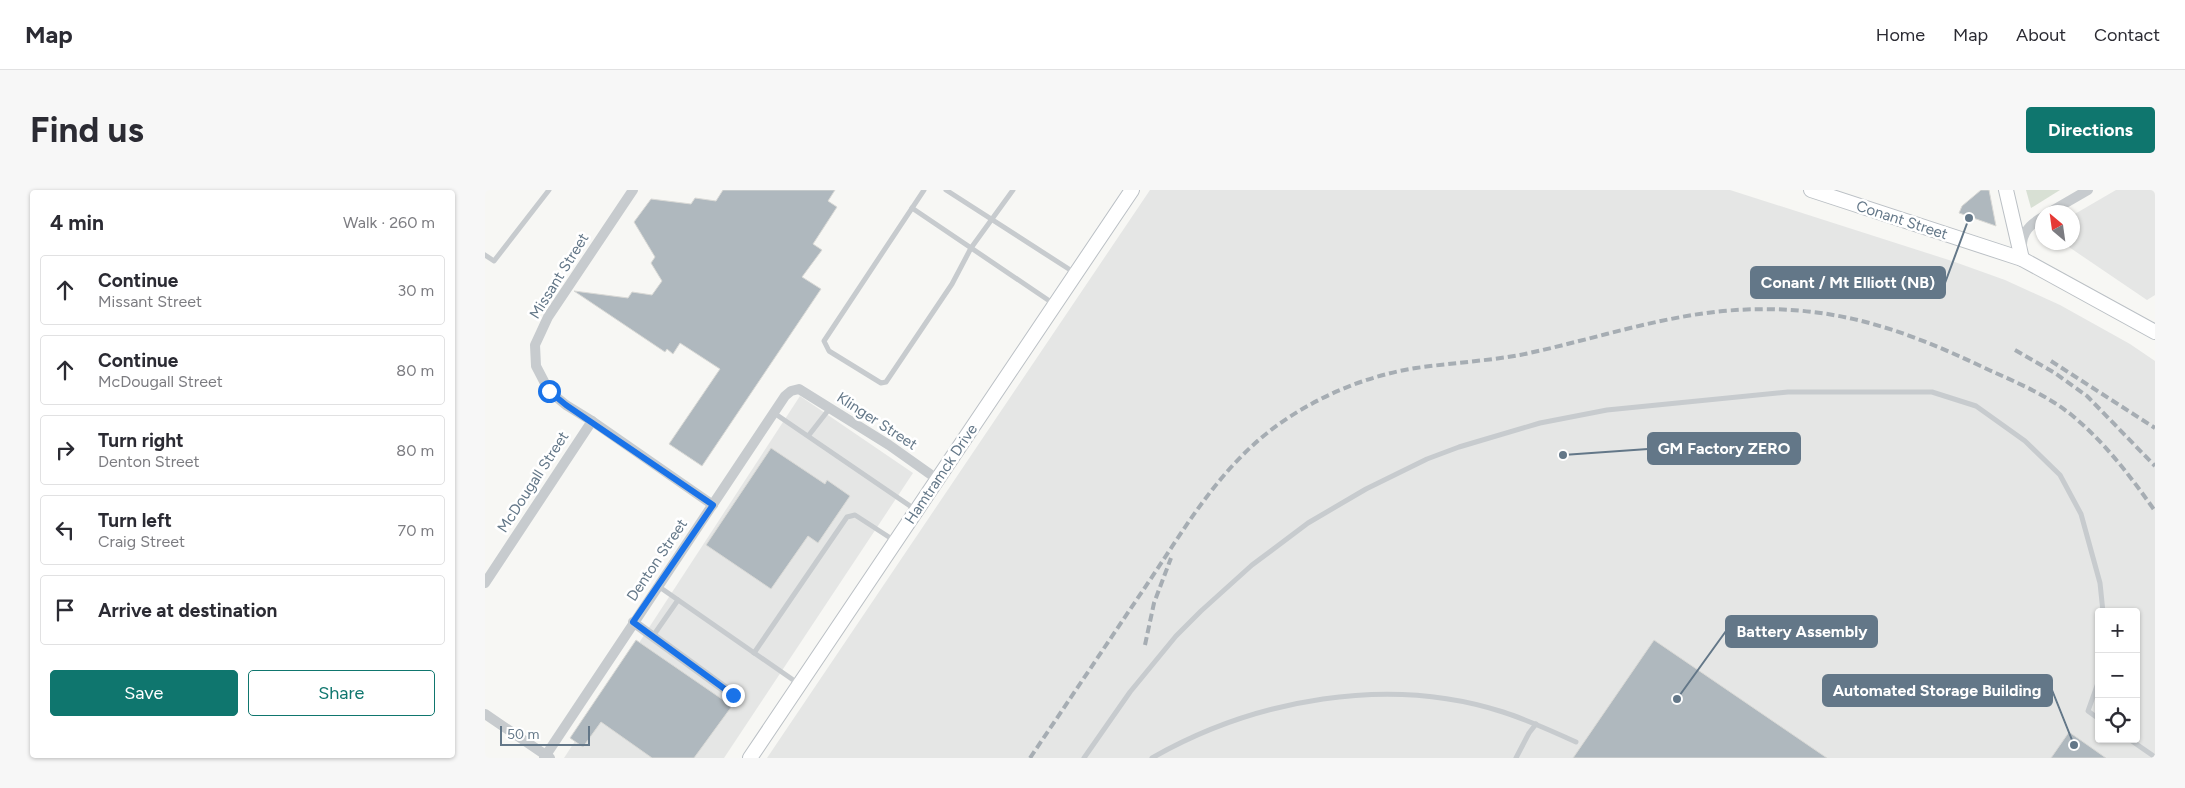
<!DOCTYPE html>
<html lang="en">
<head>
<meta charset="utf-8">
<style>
	body { margin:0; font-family:Figtree,sans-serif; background:#f7f7f7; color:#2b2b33 }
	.controls { position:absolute; right:15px; bottom:15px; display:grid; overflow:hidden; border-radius:5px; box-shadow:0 1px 4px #0004 }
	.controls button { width:45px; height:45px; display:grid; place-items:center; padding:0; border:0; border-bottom:1px solid #e1e1e2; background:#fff; color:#2b2b33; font:25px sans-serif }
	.compass { position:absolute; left:1550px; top:15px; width:45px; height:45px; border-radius:50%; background:#fff; box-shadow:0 1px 4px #0004; rotate:331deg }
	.scale { position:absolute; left:15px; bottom:12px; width:90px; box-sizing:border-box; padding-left:5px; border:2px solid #637788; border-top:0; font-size:14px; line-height:18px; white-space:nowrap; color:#637788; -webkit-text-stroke:4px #fff; paint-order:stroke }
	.stop { position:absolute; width:15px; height:15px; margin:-11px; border:4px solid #1a73e8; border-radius:50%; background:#fff }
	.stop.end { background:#1a73e8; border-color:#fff; box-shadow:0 1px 5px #0008 }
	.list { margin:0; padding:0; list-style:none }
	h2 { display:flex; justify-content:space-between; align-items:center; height:65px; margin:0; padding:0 20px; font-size:21px }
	h2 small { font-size:16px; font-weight:400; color:#7c7c81 }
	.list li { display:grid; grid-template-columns:32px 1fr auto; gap:15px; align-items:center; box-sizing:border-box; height:70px; margin:0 10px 10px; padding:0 10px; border:1px solid #e1e1e2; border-radius:5px }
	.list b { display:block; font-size:19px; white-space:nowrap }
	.list p { margin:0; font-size:16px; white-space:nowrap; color:#7c7c81 }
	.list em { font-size:16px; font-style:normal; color:#7c7c81 }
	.actions { display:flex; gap:10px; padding:15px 20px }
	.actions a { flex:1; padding:11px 0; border:1px solid #0f766e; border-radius:5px; text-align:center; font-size:18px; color:#0f766e }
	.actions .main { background:#0f766e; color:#fff }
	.icon { flex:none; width:28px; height:28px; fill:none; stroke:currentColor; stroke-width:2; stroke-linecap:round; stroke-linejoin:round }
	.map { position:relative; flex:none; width:1670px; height:568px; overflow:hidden; border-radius:5px }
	header { display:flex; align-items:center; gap:30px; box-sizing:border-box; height:70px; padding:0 25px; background:#fff; border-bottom:1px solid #e1e1e2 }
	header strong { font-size:24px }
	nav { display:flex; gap:28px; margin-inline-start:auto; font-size:18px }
	.intro { display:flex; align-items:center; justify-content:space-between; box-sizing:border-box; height:120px; padding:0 30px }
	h1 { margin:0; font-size:35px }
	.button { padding:12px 22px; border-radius:5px; background:#0f766e; color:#fff; font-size:18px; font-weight:700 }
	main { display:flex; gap:30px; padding:0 30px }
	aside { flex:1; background:#fff; border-radius:5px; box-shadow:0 1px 4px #0004 }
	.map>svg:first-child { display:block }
	.built { fill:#e5e6e5; fill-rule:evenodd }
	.green { fill:#d8e0d4 }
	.building { fill:#afb8be; stroke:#d9d9d6 }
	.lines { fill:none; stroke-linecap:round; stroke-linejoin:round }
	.secondary-casing { stroke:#bbc0c5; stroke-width:16 }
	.lane { stroke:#c7cbce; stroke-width:5 }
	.street { stroke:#c7cbce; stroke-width:10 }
	.secondary { stroke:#fff; stroke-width:14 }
	.rail { stroke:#a6adb3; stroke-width:4; stroke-dasharray:8 4; stroke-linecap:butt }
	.route { stroke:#1a73e8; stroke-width:6 }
	.labels { text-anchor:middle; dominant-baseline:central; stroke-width:5; stroke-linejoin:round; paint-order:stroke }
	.street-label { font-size:15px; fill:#637788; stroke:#fff }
	.leader { fill:none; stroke:#637788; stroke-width:2 }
	.callout-dot { fill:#637788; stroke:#fff; stroke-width:2 }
	.callout { fill:#637788; stroke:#637788; stroke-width:2 }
	.callout-label { font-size:16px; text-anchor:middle; font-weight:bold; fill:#fff }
</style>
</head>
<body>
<header>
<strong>Map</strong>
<nav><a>Home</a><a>Map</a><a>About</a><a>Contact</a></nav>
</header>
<div class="intro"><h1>Find us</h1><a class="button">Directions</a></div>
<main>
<aside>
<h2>4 min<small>Walk · 260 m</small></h2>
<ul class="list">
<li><svg class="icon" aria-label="ahead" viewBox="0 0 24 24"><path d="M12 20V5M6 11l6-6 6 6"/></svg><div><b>Continue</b><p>Missant Street</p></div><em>30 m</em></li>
<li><svg class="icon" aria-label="ahead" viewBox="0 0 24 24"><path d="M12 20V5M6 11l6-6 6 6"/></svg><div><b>Continue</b><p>McDougall Street</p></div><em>80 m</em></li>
<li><svg class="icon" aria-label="right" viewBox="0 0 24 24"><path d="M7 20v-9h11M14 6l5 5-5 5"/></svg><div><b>Turn right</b><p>Denton Street</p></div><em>80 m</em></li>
<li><svg class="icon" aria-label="left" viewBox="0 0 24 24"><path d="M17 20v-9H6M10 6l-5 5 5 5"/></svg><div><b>Turn left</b><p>Craig Street</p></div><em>70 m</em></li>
<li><svg class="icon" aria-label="arrive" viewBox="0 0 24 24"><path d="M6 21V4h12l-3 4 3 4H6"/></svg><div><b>Arrive at destination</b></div></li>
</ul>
<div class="actions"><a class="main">Save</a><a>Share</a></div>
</aside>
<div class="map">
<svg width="1670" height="568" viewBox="0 0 1670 568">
	<rect width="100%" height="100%" fill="#f7f7f4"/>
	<!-- built -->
	<g class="built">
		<path d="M665 0H1245L1467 71 1520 90 1575 115 1645 154 1670 171V568H282ZM1614 422H1651V549H1614Z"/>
		<polygon points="1631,0 1670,0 1670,105 1662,110 1578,53 1588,52 1588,25"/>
		<polygon points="315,206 428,283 239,568 79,568"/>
	</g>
	<!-- green -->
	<polygon class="green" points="1541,0 1575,0 1546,18"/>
	<!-- building -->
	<g class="building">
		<polygon points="238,0 350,0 343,11 352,17 328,54 337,60 317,87 336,99 217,276 184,254 235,179 195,153 188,164 182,159 180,162 89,101 143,108 147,102 167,105 177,91 166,73 170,67 149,32 166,9 206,14 210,8 231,11"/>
		<polygon points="1496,0 1504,0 1511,36 1474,23 1477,16"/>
		<polygon points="286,258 340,294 342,290 365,306 333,353 323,346 286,399 221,355"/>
		<polygon points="151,450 247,516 209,568 167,568 116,532 98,557 85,548"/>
		<polygon points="1169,450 1342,568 1088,568"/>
		<polygon points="1584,542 1621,568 1566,568"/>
	</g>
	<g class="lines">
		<defs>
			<g id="secondary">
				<polyline points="1326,0 1537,69 1670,142"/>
				<polyline points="1521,0 1537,69"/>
				<polyline points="265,568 647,0"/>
			</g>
		</defs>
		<!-- secondary casing -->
		<use href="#secondary" class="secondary-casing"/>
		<!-- lane -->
		<g class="lane">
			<polyline points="439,0 339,151 344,161 396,193 401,192 467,94 486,58 528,0"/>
			<polyline points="461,0 590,83"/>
			<polyline points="427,18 569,114"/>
			<polyline points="0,65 9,71 64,0"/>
			<polyline points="289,223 431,320"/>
			<polyline points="324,245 345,218"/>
			<polyline points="173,396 314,494"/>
			<polyline points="168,446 193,410"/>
			<polyline points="269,463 362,327 370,325 410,351"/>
			<polyline points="1614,490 1603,521 1614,529"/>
			<polyline points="1644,549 1670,567"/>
			<polyline points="599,568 645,502 691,446 716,421 767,375 823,333 881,299 942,269 974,257 1055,233 1122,220 1303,202 1447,202 1491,216 1540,251 1575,285 1596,324 1615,393 1618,422"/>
			<path d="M667 568C770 509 903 485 1018 522 1043 530 1067 541 1091 552"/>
			<polyline points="1031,568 1044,543 1051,534"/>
		</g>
		<!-- street -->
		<g class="street">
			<polyline points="1565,22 1603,0"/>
			<path d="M1537 58C1536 43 1545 34 1558 27"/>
			<polyline points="107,231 81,215 64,201 51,176 50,155 63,127 148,0"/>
			<polyline points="0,393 107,231 228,315"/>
			<polyline points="148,432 248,505"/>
			<polyline points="0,524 65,568"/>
			<polyline points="59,568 300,206 306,201 314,199 404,255 452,289"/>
		</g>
		<!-- secondary -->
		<use href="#secondary" class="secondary"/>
		<!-- rail -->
		<g class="rail">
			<polyline points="1530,160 1570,183 1602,206 1670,276"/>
			<polyline points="1566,171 1670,238"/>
			<polyline points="660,455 669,413 686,368"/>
			<path d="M545 568C585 509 625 449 665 390 701 336 734 280 786 240 828 208 880 186 931 178 966 173 1001 171 1035 165 1103 151 1168 128 1238 121 1341 112 1412 136 1504 180 1533 193 1564 206 1589 227 1621 254 1646 287 1670 321"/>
		</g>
	</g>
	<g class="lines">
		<!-- route -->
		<polyline class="route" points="64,201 81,215 228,315 148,432 248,505"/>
	</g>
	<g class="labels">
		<!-- street labels -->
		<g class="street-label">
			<text transform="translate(1417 30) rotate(18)">Conant Street</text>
			<text transform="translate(74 86) rotate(-58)">Missant Street</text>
			<text transform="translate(392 231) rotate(33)">Klinger Street</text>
			<text transform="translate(456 284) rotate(-56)">Hamtramck Drive</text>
			<text transform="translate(48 292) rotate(-57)">McDougall Street</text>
			<text transform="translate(172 370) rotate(-56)">Denton Street</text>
		</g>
	</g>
	<!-- callouts -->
	<path class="leader" d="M1484 28L1460 93M1078 265L1163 259M1192 509L1241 441M1589 555L1567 500"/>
	<g class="callout-dot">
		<circle cx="1484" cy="28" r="5"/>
		<circle cx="1078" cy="265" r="5"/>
		<circle cx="1192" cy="509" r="5"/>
		<circle cx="1589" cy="555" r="5"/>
	</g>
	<g class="callout">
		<rect x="1266" y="77" width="194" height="31" rx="5"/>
		<rect x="1163" y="243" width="152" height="31" rx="5"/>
		<rect x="1241" y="426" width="151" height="31" rx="5"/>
		<rect x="1338" y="485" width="229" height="31" rx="5"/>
	</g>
	<g class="callout-label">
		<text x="1363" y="98">Conant / Mt Elliott (NB)</text>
		<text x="1239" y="264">GM Factory ZERO</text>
		<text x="1317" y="447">Battery Assembly</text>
		<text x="1452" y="506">Automated Storage Building</text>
	</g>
</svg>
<div class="controls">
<button>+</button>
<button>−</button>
<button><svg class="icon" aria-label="locate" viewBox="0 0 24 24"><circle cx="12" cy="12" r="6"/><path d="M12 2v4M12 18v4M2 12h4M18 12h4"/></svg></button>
</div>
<svg class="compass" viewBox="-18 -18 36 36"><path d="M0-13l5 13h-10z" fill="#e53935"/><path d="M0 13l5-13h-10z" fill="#7c7c81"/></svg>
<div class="scale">50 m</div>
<div class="stop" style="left:64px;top:201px"></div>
<div class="stop end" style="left:248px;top:505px"></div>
</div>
</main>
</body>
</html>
